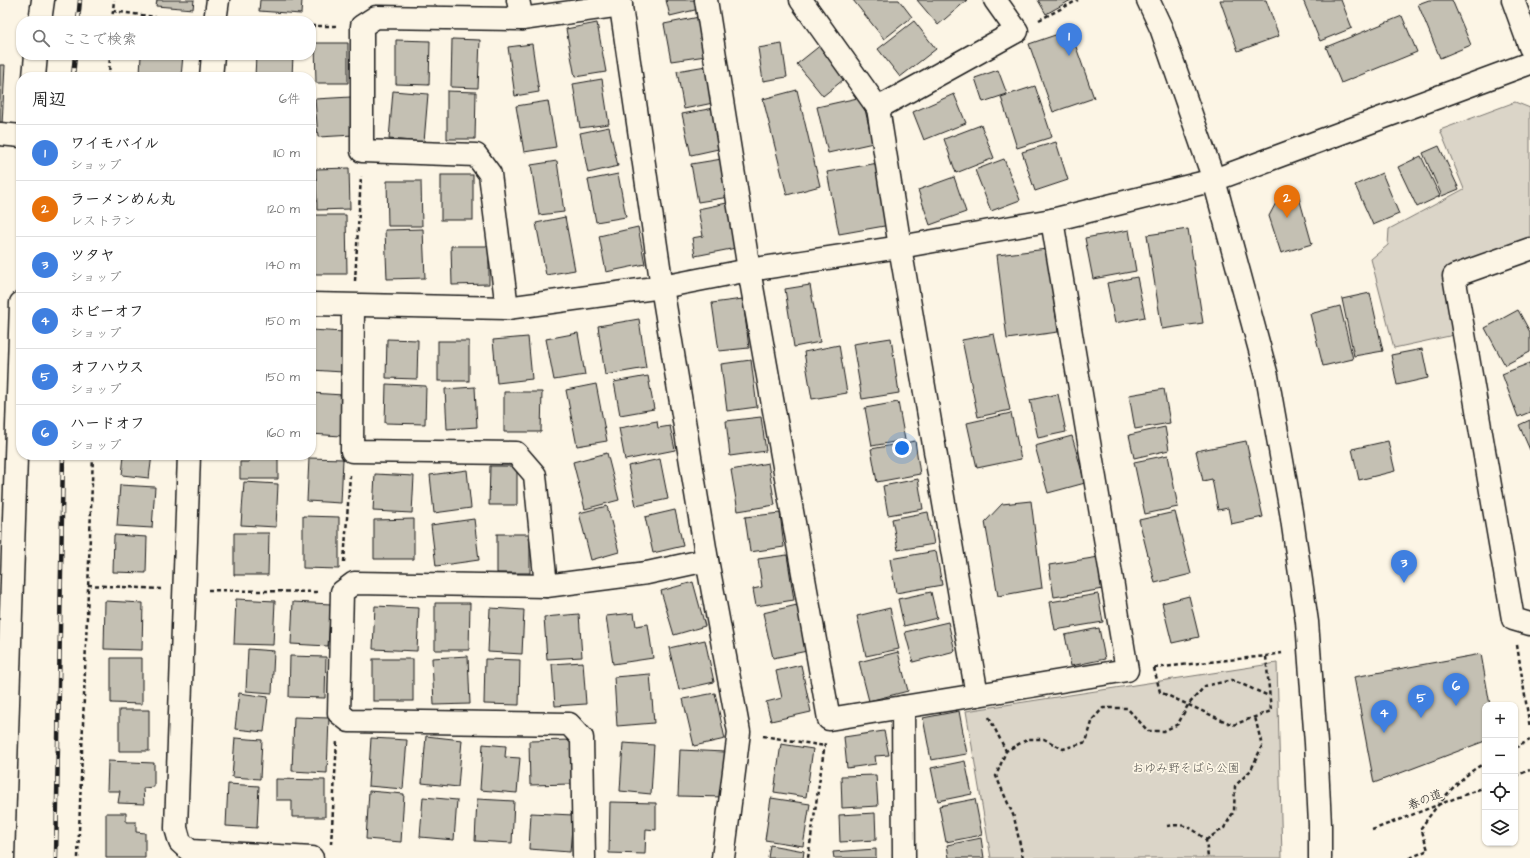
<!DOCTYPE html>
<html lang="ja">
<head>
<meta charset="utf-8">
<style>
	body { margin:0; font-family:"Architects Daughter","Klee One",sans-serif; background:#f6f6f6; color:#222 }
	.controls { position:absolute; right:12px; bottom:12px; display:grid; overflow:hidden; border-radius:8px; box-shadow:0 1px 3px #0004 }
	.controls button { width:36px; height:36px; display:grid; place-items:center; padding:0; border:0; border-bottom:1px solid #e0e0e0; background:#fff; color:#222; font:20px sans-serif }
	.you { position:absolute; left:902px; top:448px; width:14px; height:14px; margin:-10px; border:3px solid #fff; border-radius:50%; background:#1a73e8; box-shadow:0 0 0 6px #1a73e833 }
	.badge { display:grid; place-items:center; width:26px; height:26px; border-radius:50%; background:#1f6fb2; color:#fff; font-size:13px; font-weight:700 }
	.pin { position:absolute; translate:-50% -33px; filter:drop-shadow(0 1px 2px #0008) }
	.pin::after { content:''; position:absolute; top:21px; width:14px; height:12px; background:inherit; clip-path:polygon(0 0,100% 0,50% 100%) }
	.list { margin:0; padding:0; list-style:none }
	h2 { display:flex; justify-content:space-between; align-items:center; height:52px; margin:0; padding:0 16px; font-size:17px }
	h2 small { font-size:13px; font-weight:400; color:#767676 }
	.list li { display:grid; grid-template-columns:26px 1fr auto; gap:12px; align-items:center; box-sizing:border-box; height:56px; padding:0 16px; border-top:1px solid #e0e0e0 }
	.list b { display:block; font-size:15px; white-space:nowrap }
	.list p { margin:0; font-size:13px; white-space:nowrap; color:#767676 }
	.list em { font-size:13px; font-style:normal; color:#767676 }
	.icon { flex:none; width:22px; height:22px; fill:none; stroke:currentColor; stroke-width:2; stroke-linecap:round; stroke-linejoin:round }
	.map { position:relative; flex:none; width:1530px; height:858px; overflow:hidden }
	.search { position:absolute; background:#fff; box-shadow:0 1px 3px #0004; left:16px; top:16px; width:300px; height:44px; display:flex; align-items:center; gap:10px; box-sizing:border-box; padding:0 14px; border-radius:16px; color:#767676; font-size:15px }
	.panel { position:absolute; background:#fff; box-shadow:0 1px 3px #0004; left:16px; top:72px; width:300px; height:388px; border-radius:16px }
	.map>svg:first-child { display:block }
	.green { fill:#dbd5c8; stroke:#7c7872 }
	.building { fill:#c4c0b3; stroke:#1c1c1c }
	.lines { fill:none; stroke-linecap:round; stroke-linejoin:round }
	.minor-casing { stroke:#1c1c1c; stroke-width:25 }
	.path { stroke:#1c1c1c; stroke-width:2.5; stroke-dasharray:4 3; stroke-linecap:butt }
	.minor { stroke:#fcf5e5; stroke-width:22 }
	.rail-casing { stroke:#1c1c1c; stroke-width:4.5 }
	.rail { stroke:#fcf5e5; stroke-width:3; stroke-dasharray:9; stroke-linecap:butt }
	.labels { text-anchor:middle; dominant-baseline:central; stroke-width:3.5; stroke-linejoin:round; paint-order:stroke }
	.park-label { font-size:12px; fill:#555450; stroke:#fcf5e5 }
	.street-label { font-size:12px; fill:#1c1c1c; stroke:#fcf5e5 }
</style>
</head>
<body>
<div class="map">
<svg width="1530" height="858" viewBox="0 0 1530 858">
	<rect width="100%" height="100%" fill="#fcf5e5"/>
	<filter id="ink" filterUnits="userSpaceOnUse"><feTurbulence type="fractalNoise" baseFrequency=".025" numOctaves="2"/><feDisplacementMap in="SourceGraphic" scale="8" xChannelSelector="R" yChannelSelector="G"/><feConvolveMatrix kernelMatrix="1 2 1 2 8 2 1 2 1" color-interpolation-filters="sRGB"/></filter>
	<g filter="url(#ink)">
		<!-- green -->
		<g class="green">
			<polygon points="1515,102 1530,108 1530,237 1444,269 1454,335 1394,348 1371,259 1388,245 1389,229 1464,189 1440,130"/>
			<polygon points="1277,663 1282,858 991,858 966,711"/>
		</g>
		<!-- building -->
		<g class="building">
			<polygon points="157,0 194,0 193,9 156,6"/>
			<polygon points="260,0 302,0 301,14 259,11"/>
			<polygon points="666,0 697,0 699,9 670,16"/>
			<polygon points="853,0 899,0 912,17 884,39"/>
			<polygon points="917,0 967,0 938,25"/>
			<polygon points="1038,0 1071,0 1046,14"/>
			<polygon points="1220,0 1266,0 1279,36 1238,51"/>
			<polygon points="1303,0 1341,0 1352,28 1320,41"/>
			<polygon points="1429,0 1452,0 1471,45 1440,58 1418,4"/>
			<polygon points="1402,16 1417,52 1341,83 1326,47"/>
			<polygon points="699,17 706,56 671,61 664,24"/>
			<polygon points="914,21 936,49 900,77 878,49"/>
			<polygon points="597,23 606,72 575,77 566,29"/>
			<polygon points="1070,30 1094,98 1053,112 1029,44"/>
			<polygon points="452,39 480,40 478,88 451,87"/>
			<polygon points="396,40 430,41 429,85 396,84"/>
			<polygon points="315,43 348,43 348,83 316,83"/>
			<polygon points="532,44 539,92 515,96 508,47"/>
			<polygon points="782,44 787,77 763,81 758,48"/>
			<polygon points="822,44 848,76 823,96 797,64"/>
			<polygon points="141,55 183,55 181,77 140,75"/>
			<polygon points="256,55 293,55 292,77 255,77"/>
			<polygon points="0,65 5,65 2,125 0,125"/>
			<polygon points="706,66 713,103 684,109 677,71"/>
			<polygon points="998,70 1007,94 983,102 975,78"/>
			<polygon points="602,79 609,124 580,128 573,84"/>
			<polygon points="1035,86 1052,137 1017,148 1001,97"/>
			<polygon points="797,90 820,186 787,195 763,99"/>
			<polygon points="393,91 428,94 424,142 389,139"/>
			<polygon points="447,91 476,92 475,139 447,139"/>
			<polygon points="954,94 966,123 924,140 913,112"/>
			<polygon points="351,97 354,135 318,137 315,99"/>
			<polygon points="862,97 873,143 828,153 817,107"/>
			<polygon points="548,101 556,147 524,152 516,106"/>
			<polygon points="714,108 723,148 691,155 682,114"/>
			<polygon points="981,125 994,158 956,173 944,139"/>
			<polygon points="609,127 618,166 588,173 580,133"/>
			<polygon points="1056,142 1068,180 1035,191 1022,152"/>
			<polygon points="1439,146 1459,189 1442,196 1423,153"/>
			<polygon points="1421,156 1440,196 1417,207 1398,167"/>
			<polygon points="722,159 729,197 698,202 691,164"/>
			<polygon points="1004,159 1020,200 991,211 975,170"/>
			<polygon points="557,161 564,212 539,215 531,165"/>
			<polygon points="878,163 890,225 839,234 827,172"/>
			<polygon points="349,168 350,209 317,210 316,169"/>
			<polygon points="1382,173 1399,214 1373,225 1355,185"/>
			<polygon points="618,174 626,217 596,222 588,180"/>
			<rect x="441" y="175" width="32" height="45"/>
			<polygon points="954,177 966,212 930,225 918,190"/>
			<polygon points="387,181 421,181 422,226 388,226"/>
			<polygon points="1298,194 1312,244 1281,253 1269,216 1278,199"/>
			<polygon points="727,203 736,248 695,256 692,238 703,236 698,209"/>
			<polygon points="311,215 346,215 347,274 312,274"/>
			<polygon points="565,217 575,270 546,275 536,223"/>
			<polygon points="638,227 645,264 606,272 599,236"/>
			<polygon points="423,229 425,278 387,279 385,230"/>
			<polygon points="1188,229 1203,323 1162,329 1147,235"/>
			<polygon points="1129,230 1136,271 1093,279 1085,238"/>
			<polygon points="451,246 489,246 489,284 452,285"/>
			<polygon points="1047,249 1058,332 1007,339 997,255"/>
			<polygon points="1137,277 1145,317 1115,323 1107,283"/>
			<polygon points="810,285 820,342 794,347 785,289"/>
			<polygon points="1370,293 1383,351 1354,356 1342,299"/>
			<polygon points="743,299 749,348 719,351 712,303"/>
			<polygon points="1340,306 1353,359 1323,366 1310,314"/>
			<polygon points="1518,310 1530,332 1530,352 1505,365 1485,328"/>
			<polygon points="639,319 646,368 605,375 598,326"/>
			<polygon points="311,330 344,332 343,372 311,370"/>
			<polygon points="578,333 585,375 554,380 546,339"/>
			<polygon points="994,334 1010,410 978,417 962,340"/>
			<polygon points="528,337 532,379 497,383 493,340"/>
			<polygon points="891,338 899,393 862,399 853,344"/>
			<polygon points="387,339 418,340 417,379 386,378"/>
			<rect x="438" y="341" width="31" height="40"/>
			<polygon points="839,345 847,393 812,399 804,352"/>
			<polygon points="1422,349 1428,378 1397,385 1391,355"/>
			<polygon points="751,360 757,407 727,411 721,364"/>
			<polygon points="1530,363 1530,412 1518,417 1502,374"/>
			<polygon points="648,376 654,409 620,415 614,382"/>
			<polygon points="386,384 426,386 425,424 385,423"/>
			<polygon points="596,384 607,441 577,446 566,390"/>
			<polygon points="475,387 477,427 447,429 445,389"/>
			<polygon points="1164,389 1170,423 1135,429 1129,395"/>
			<polygon points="504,392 542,392 541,432 504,432"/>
			<polygon points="311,393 343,395 341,436 311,434"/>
			<polygon points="1058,394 1066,432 1038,438 1030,400"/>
			<polygon points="898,402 905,440 872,446 865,408"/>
			<polygon points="1011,413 1021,459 977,468 967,423"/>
			<polygon points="761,417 766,451 730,456 726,421"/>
			<polygon points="1530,420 1530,450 1519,425"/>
			<polygon points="657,421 658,428 670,426 675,450 625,460 619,428"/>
			<polygon points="1165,427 1169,450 1134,458 1129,435"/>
			<polygon points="1072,436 1085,483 1048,493 1035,446"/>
			<polygon points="915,441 920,474 877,482 871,449"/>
			<polygon points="1246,441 1263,517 1231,524 1228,508 1218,510 1212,479 1203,481 1196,451"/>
			<polygon points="1388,441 1395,471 1359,480 1352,449"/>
			<polygon points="607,453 619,500 585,509 573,462"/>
			<polygon points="124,455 152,455 149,478 122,475"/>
			<polygon points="249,455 278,455 278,479 240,479 240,462 249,462"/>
			<polygon points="1168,455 1178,507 1145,514 1134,462"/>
			<polygon points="309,458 343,459 341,503 307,501"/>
			<polygon points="660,459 668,499 636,506 628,466"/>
			<polygon points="768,463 775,505 738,511 731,470"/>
			<polygon points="490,466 517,466 517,505 489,505"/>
			<polygon points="467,470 471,508 434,513 430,475"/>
			<polygon points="375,474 414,476 412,513 373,511"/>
			<polygon points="918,479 923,509 888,515 883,486"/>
			<polygon points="244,482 278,484 276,527 241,525"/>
			<polygon points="120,485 155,487 152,528 117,526"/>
			<polygon points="1031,501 1042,588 998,596 985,522 1002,504"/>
			<polygon points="607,506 619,552 591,560 579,513"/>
			<polygon points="675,510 683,546 653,553 645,517"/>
			<polygon points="928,512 934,544 898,550 892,519"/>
			<polygon points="1175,512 1191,574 1155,583 1139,520"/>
			<polygon points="780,513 784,547 750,552 745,517"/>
			<polygon points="303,516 339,517 339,569 303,568"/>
			<polygon points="414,519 414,559 374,559 374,520"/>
			<polygon points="474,519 479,560 436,566 431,525"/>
			<polygon points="234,533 269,533 268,575 234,575"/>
			<rect x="497" y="534" width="33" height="39"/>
			<polygon points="114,535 147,537 146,573 113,572"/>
			<polygon points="936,551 942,585 896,593 890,559"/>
			<polygon points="787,555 794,600 756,606 753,589 762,587 758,559"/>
			<polygon points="1099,557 1104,589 1054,597 1049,565"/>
			<polygon points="693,582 705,626 674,635 661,591"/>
			<polygon points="931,592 937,618 904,626 898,599"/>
			<polygon points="1098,594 1103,622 1055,630 1050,602"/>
			<polygon points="1189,596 1199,637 1172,643 1162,603"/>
			<polygon points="236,599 275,601 273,645 234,644"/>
			<polygon points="105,601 143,603 142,650 104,649"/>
			<polygon points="293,602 331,604 328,646 291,644"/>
			<polygon points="435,603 470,603 469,650 435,650"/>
			<polygon points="797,605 807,651 773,658 763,613"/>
			<polygon points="375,606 419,608 417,651 373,649"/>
			<polygon points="490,608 524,610 522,654 488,652"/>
			<polygon points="890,608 899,649 866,656 857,616"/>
			<polygon points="634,613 636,626 648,624 653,658 613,664 606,616"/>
			<polygon points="579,614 582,657 547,659 544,617"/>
			<polygon points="948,622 955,651 913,662 905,632"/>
			<polygon points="1099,628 1105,659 1071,666 1065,635"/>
			<polygon points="705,640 714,682 679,690 669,648"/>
			<polygon points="248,649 274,651 272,693 246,691"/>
			<polygon points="898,652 908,691 869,701 859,662"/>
			<polygon points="1481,654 1490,705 1485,705 1485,741 1374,783 1354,677"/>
			<polygon points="290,656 326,657 325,698 289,697"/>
			<polygon points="468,656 470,704 434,705 432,658"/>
			<polygon points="111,658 142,658 142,704 111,703"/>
			<rect x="373" y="659" width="40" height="42"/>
			<polygon points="485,659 520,660 519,705 484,704"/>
			<polygon points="583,662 586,704 555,706 552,664"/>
			<polygon points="801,665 811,712 771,721 766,702 782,698 776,671"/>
			<polygon points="650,674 654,723 617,726 614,677"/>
			<polygon points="239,693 268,697 264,732 235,729"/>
			<polygon points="715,693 725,739 694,746 683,699"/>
			<rect x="119" y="710" width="30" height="41"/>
			<polygon points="959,711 967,754 931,760 923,718"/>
			<polygon points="294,717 329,718 327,773 292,771"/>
			<polygon points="884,731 889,755 875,756 876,764 847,768 844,737"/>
			<polygon points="426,736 462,740 458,787 422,783"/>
			<polygon points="235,738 262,740 260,779 232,777"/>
			<polygon points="371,738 407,740 403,789 368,786"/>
			<polygon points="571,740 572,784 530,785 529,741"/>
			<polygon points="623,743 654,745 651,794 620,791"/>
			<polygon points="483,744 506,746 505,757 520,758 517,793 480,790"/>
			<polygon points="781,744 813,749 806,797 774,792"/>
			<polygon points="680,750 725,752 724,797 678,796"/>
			<polygon points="108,761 154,763 154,787 143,788 144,804 118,803 120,791 107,791"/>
			<polygon points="965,761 972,794 938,801 931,768"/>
			<polygon points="876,775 878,806 842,808 841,776"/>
			<polygon points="276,779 325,780 325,817 292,817 292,800 276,800"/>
			<polygon points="228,784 259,786 257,828 226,826"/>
			<polygon points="369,791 404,794 401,842 366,839"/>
			<polygon points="423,797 457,800 454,840 420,837"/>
			<polygon points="771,798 810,804 803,846 765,840"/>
			<polygon points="477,799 514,801 512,843 475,841"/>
			<polygon points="975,799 982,835 946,842 939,806"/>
			<polygon points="610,802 656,803 656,830 646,829 645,854 609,853"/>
			<polygon points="106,813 126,813 126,822 136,822 136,832 145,833 145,858 106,858"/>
			<polygon points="531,813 573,815 570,852 529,849"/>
			<polygon points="875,813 876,840 840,842 839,815"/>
			<polygon points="981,838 984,858 949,858 947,845"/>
			<polygon points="770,845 804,851 803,858 768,858"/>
			<polygon points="876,849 876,858 834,858 833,852"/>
		</g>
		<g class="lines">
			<defs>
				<g id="minor">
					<polyline points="518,0 522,19"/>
					<polyline points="620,0 662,287 707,560 739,732 723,858"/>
					<polyline points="706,0 749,270 829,719 977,695"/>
					<polyline points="801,0 878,108"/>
					<polyline points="995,0 1017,31 878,108 900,247 977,695 1127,670 1052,220"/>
					<polyline points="1148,0 1161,28 1214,180 1267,376 1291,512 1307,622 1316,743 1320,825 1320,858"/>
					<polyline points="1513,0 1530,47"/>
					<polyline points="40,21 43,0"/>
					<polyline points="215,21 218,0"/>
					<polyline points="34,77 36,55"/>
					<polyline points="211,77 213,55"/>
					<polyline points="0,134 21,136"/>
					<polyline points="1530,249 1454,276 1513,619 1530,624"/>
					<polyline points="311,304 507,308 662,287 749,270 900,247 1052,220 1214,180 1530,63"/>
					<polyline points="353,306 352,451 516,453 535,475 546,586 647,573 707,560"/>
					<polyline points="507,308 490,174 476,155 362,151 362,26 376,17 522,19 621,5"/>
					<polyline points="189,455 176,828 180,842 190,851 312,858"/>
					<polyline points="546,586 354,583 342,592 339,713 349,721 569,724 582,738 584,858"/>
					<polyline points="903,707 904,858"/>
					<polyline points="3,858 21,303"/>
				</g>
			</defs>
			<!-- minor casing -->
			<use href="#minor" class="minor-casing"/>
			<!-- path -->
			<g class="path">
				<polyline points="113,11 182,21"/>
				<polyline points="1039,20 1078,0"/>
				<polyline points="112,21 114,0"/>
				<polyline points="311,26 339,26"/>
				<polyline points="109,77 110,55"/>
				<polyline points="355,281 361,176"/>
				<polyline points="344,562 350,475"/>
				<polyline points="88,585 161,589"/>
				<polyline points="208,590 317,592"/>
				<polyline points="1517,645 1530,728"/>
				<polyline points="1154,668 1160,692 1233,725 1271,711 1266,656"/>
				<polyline points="1154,668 1266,656 1282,653"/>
				<polyline points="989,717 1006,751"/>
				<polyline points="763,736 825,746"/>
				<polyline points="1515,748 1530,740"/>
				<polyline points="1515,776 1530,770"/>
				<path d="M1167 826C1187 823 1192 828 1206 840L1208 858"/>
				<polyline points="1372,830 1485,787"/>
				<polyline points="1206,840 1224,828 1234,811 1235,786 1251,770 1262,746 1255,717"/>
				<polyline points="331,844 337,741"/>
				<polyline points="78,858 93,455"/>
				<polyline points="808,858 825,743"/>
				<polyline points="1023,858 1014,817 996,776 1006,751 1028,739 1044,739 1063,749 1086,742 1093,719 1103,708 1127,708 1148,731 1164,731 1178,724 1188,705 1205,686 1232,680 1269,696"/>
				<path d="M1410 858 1428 850 1421 828C1438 804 1458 777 1485 763"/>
			</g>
			<!-- minor -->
			<use href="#minor" class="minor"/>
			<defs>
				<g id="rail">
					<polyline points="78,21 80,0"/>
					<polyline points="73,77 75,55"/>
					<polyline points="56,858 63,455"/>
				</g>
			</defs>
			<!-- rail casing -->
			<use href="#rail" class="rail-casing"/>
			<!-- rail -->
			<use href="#rail" class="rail"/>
		</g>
	</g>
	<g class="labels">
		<!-- park labels -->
		<g class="park-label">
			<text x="1186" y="768">おゆみ野そばら公園</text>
		</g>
		<!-- street labels -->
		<g class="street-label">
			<text transform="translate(1425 800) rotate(-21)">春の道</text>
		</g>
	</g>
</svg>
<div class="controls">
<button>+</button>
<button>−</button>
<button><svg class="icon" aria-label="locate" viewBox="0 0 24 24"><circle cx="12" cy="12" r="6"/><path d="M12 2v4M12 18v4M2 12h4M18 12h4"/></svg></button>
<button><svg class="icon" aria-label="layers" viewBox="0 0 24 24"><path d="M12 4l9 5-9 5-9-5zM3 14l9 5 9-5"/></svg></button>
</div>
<div class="you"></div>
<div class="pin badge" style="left:1069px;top:56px;background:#3f7fe0">1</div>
<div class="pin badge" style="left:1287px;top:218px;background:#e8710a">2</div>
<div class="pin badge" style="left:1404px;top:583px;background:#3f7fe0">3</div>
<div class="pin badge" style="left:1384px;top:733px;background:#3f7fe0">4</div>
<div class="pin badge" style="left:1421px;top:718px;background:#3f7fe0">5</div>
<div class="pin badge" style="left:1456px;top:706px;background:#3f7fe0">6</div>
<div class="search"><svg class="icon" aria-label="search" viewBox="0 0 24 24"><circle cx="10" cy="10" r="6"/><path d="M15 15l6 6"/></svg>ここで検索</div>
<section class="panel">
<h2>周辺<small>6件</small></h2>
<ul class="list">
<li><span class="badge" style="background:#3f7fe0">1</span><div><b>ワイモバイル</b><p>ショップ</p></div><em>110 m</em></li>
<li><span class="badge" style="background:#e8710a">2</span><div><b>ラーメンめん丸</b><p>レストラン</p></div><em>120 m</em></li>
<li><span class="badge" style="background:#3f7fe0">3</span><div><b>ツタヤ</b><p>ショップ</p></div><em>140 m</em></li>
<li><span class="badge" style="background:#3f7fe0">4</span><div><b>ホビーオフ</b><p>ショップ</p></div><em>150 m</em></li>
<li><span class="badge" style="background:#3f7fe0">5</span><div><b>オフハウス</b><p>ショップ</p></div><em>150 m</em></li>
<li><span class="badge" style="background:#3f7fe0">6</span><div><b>ハードオフ</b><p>ショップ</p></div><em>160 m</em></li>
</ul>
</section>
</div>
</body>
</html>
